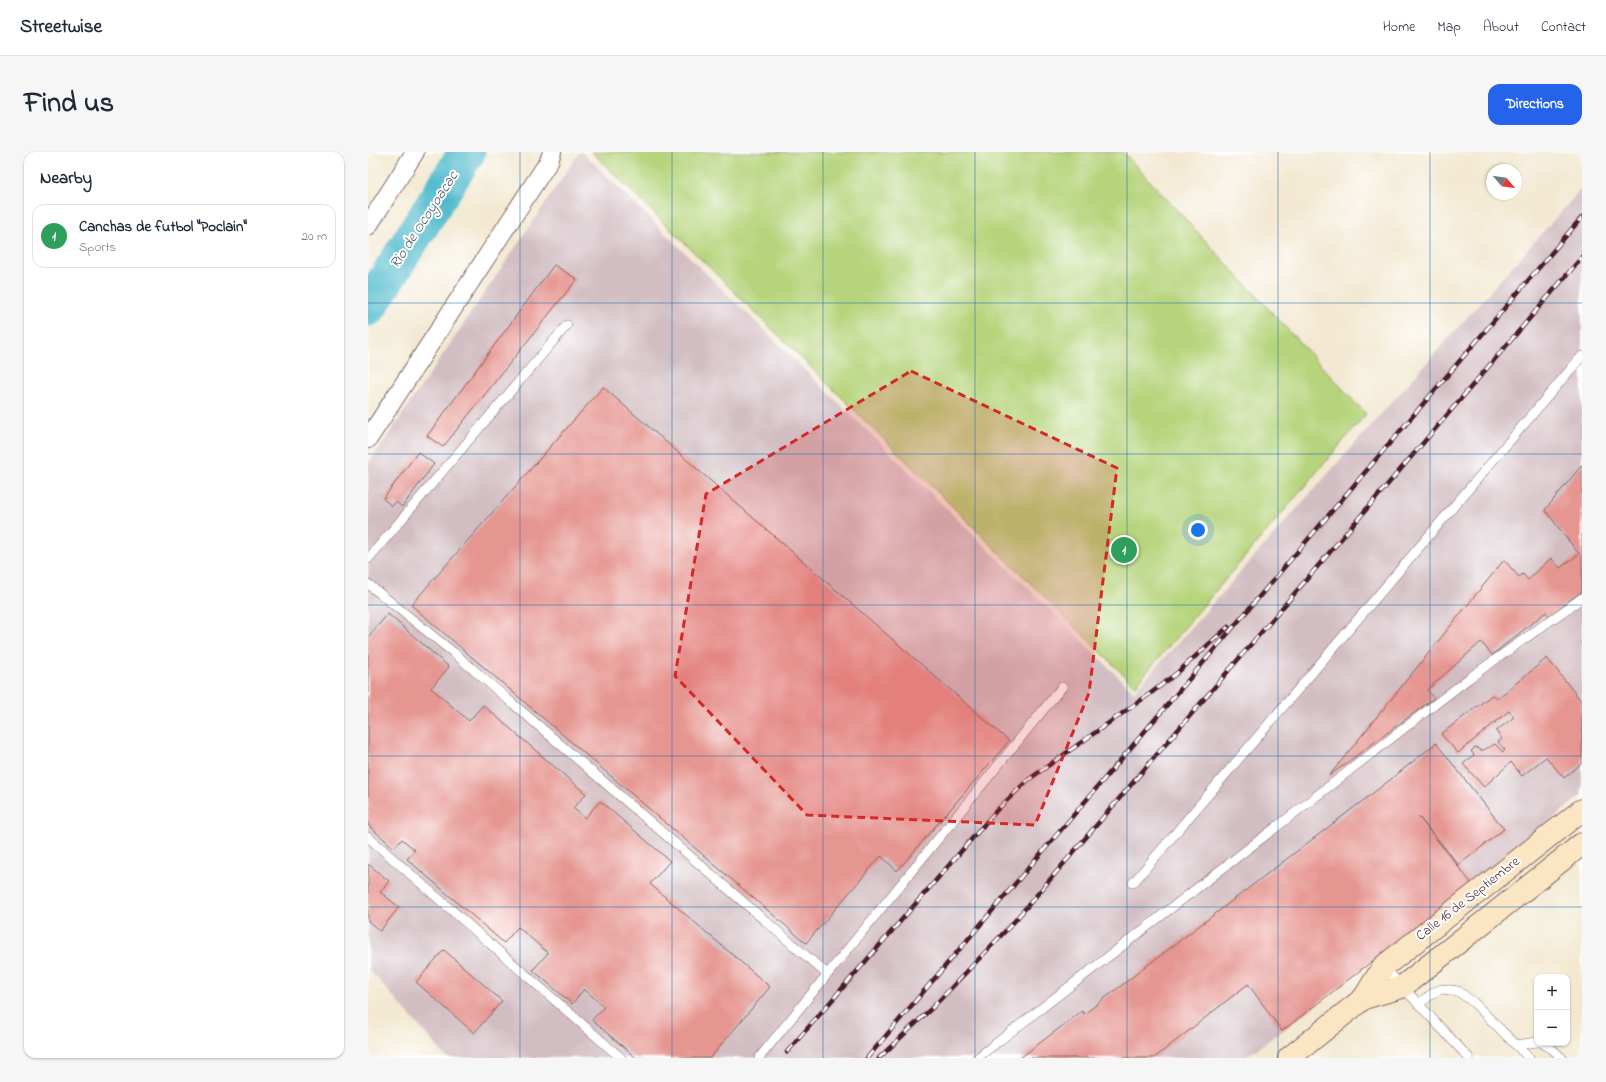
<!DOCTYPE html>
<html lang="en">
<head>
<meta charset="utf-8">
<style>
	body { margin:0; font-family:"Indie Flower",sans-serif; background:#f6f6f7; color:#1f2937 }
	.controls { position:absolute; right:12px; bottom:12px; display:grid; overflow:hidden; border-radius:8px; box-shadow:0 1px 3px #0004 }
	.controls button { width:36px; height:36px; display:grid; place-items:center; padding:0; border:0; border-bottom:1px solid #e0e1e3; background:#fff; color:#1f2937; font:20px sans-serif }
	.compass { position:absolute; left:1118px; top:12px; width:36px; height:36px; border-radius:50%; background:#fff; box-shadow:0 1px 3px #0004; rotate:119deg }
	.you { position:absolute; left:830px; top:378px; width:14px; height:14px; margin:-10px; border:3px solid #fff; border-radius:50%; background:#1a73e8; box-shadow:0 0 0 6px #1a73e833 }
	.badge { display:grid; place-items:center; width:26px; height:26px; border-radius:50%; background:#2563eb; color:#fff; font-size:13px; font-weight:700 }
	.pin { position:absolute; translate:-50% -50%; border:2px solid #fff; box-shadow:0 1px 4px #0006 }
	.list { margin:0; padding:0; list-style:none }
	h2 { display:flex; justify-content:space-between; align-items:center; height:52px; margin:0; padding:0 16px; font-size:17px }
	h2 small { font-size:13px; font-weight:400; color:#747a83 }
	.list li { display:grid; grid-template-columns:26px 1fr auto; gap:12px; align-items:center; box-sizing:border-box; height:64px; margin:0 8px 8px; padding:0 8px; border:1px solid #e0e1e3; border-radius:12px }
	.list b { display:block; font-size:15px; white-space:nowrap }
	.list p { margin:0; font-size:13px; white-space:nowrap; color:#747a83 }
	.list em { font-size:13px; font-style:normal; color:#747a83 }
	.map { position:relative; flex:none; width:1214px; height:906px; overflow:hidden; border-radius:12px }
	header { display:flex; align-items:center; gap:24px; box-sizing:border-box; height:56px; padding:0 20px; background:#fff; border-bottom:1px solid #e0e1e3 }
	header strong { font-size:19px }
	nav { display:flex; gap:22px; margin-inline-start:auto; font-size:14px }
	.intro { display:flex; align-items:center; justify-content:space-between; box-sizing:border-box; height:96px; padding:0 24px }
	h1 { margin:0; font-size:28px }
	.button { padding:10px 18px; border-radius:12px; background:#2563eb; color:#fff; font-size:14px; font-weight:700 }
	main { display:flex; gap:24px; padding:0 24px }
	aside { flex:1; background:#fff; border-radius:12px; box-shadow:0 1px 3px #0004 }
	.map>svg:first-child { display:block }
	.industrial { fill:#d2bec2 }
	.green { fill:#b6d47b; stroke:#807a53 }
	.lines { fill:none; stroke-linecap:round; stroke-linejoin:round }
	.river { stroke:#4fbacc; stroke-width:37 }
	.building { fill:#e69691 }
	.service-casing { stroke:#856665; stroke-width:10 }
	.minor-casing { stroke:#856665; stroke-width:20 }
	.secondary-casing { stroke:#856665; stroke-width:24 }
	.service { stroke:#fff; stroke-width:9 }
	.minor { stroke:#fff; stroke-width:18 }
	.secondary { stroke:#fbe6c4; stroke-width:22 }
	.rail-casing { stroke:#4a1f2b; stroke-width:4.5 }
	.rail { stroke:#fff; stroke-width:3; stroke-dasharray:9; stroke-linecap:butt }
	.marked { fill:#d62828; fill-opacity:0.2; stroke:#d62828; stroke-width:3; stroke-dasharray:8 5; stroke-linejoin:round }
	.grid { fill:none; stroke:#1f6fb2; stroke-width:1; stroke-opacity:0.55 }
	.labels { text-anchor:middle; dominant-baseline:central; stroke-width:4; stroke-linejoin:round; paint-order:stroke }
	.street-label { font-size:14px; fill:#4a1f2b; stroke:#fff }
	.water-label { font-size:15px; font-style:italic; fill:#4c5d6b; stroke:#fff }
</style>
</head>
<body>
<header>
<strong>Streetwise</strong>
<nav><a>Home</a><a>Map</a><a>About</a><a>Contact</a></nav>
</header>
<div class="intro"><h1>Find us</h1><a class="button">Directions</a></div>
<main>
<aside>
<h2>Nearby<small></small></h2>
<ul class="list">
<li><span class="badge" style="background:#2e9e5b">1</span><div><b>Canchas de futbol &quot;Poclain&quot;</b><p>Sports</p></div><em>20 m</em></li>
</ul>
</aside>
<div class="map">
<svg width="1214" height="906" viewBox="0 0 1214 906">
	<rect width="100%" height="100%" fill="#fff"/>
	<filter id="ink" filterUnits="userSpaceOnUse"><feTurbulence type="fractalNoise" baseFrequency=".025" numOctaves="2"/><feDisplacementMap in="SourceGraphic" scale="8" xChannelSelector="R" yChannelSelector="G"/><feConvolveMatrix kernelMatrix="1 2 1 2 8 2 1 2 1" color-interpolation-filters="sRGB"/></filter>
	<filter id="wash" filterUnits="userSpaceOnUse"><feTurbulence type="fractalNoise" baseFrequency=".012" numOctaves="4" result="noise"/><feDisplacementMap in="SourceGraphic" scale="16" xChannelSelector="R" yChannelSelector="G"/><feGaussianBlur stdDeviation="0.9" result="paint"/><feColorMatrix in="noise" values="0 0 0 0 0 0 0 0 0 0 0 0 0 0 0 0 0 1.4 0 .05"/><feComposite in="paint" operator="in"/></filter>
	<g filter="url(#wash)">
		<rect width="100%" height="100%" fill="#f3e9d2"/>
		<!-- industrial -->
		<polygon class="industrial" points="212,0 214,0 766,540 1214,36 1214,643 1104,732 918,876 876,906 79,906 0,816 0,313"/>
		<!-- green -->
		<polygon class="green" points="224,0 755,0 998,262 767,534"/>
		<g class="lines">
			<!-- river -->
			<polyline class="river" points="0,156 99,0"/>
		</g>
		<g id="blocks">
			<!-- building -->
			<g class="building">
				<polygon points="186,113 209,127 75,295 59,284"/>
				<polygon points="235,235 641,589 529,719 513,704 438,791 43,453"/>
				<polygon points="50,300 66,312 34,355 28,350 24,354 15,347"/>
				<polygon points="1214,313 1214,439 1181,464 1178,460 1124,503 1113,490 1059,538 1066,546 961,624 1136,408 1151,425 1155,422 1160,428 1183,406 1192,416 1211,402 1177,358"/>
				<polygon points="20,462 81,515 63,536 101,569 115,553 218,642 205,656 217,666 232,649 302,709 282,732 402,835 342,906 268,906 224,868 236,855 216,837 204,852 165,818 180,801 150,775 136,791 39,707 47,698 34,687 26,696 0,673 0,485"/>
				<polygon points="1179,506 1214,550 1214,611 1196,626 1178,605 1154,624 1143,610 1116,635 1095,612 1106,603 1103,599 1108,595 1113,599 1127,592 1135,600 1137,598 1130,590 1134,587 1128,579 1146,565 1141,559 1090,601 1073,582 1124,543 1130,546"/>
				<polygon points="1068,591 1136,677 1091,713 1050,664 1104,732 914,879 880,832 786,906 652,906 714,859 716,862 1022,628"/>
				<polygon points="0,712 21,729 12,740 31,755 12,779 0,769"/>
				<polygon points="76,798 134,849 106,881 48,830"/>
			</g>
		</g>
	</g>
	<g filter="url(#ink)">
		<use href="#blocks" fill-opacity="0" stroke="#856665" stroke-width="1"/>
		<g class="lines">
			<defs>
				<g id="service">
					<polyline points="0,407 199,173"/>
					<polyline points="0,432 86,501 459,822"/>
					<polyline points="0,685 253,906"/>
					<polyline points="765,731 1214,204"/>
					<polyline points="1016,815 1101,906"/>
					<polyline points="1050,852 1067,840 1074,837 1090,839 1105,850 1161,906"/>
					<polyline points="1174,891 1184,897 1194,906"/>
					<polyline points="1148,893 1169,890"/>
					<polyline points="391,906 694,535"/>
					<polyline points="609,906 1100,527 1214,446"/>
				</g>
				<g id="minor">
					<polyline points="0,74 47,0"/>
					<polyline points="0,287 181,9 184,0"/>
				</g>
				<g id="secondary">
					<polyline points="996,846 1034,835 1214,692"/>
					<polyline points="921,906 996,846 1015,815 1214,658"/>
				</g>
			</defs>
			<!-- service casing -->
			<use href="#service" class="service-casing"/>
			<!-- minor casing -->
			<use href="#minor" class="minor-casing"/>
			<!-- secondary casing -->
			<use href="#secondary" class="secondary-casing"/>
			<!-- service -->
			<use href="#service" class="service"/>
			<!-- minor -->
			<use href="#minor" class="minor"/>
			<!-- secondary -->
			<use href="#secondary" class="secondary"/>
			<defs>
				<g id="rail">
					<polyline points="419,900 628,659 660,628 783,541 809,521 860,475"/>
					<polyline points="499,906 1214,65"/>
					<polyline points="511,906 566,854 644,772 1214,105"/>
				</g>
			</defs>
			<!-- rail casing -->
			<use href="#rail" class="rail-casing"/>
			<!-- rail -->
			<use href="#rail" class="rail"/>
		</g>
	</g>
	<!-- marked area -->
	<path class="marked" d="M543 219 749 316 721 541 667 673 439 663 307 524 338 342Z"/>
	<!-- grid -->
	<path class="grid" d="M152 0V906M304 0V906M455 0V906M607 0V906M759 0V906M910 0V906M1062 0V906M0 151H1214M0 302H1214M0 453H1214M0 604H1214M0 755H1214"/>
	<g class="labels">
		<!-- street labels -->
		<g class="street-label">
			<text transform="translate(1100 747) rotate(-38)">Calle 16 de Septiembre</text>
		</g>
		<!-- water labels -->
		<g class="water-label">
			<text transform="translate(56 68) rotate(-57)">Rio de Ocoyoacac</text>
		</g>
	</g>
</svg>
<div class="controls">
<button>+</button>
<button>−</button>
</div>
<svg class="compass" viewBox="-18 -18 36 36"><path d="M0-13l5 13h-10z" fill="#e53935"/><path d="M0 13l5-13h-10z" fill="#747a83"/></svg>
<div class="you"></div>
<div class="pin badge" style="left:756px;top:398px;background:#2e9e5b">1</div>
</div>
</main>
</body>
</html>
